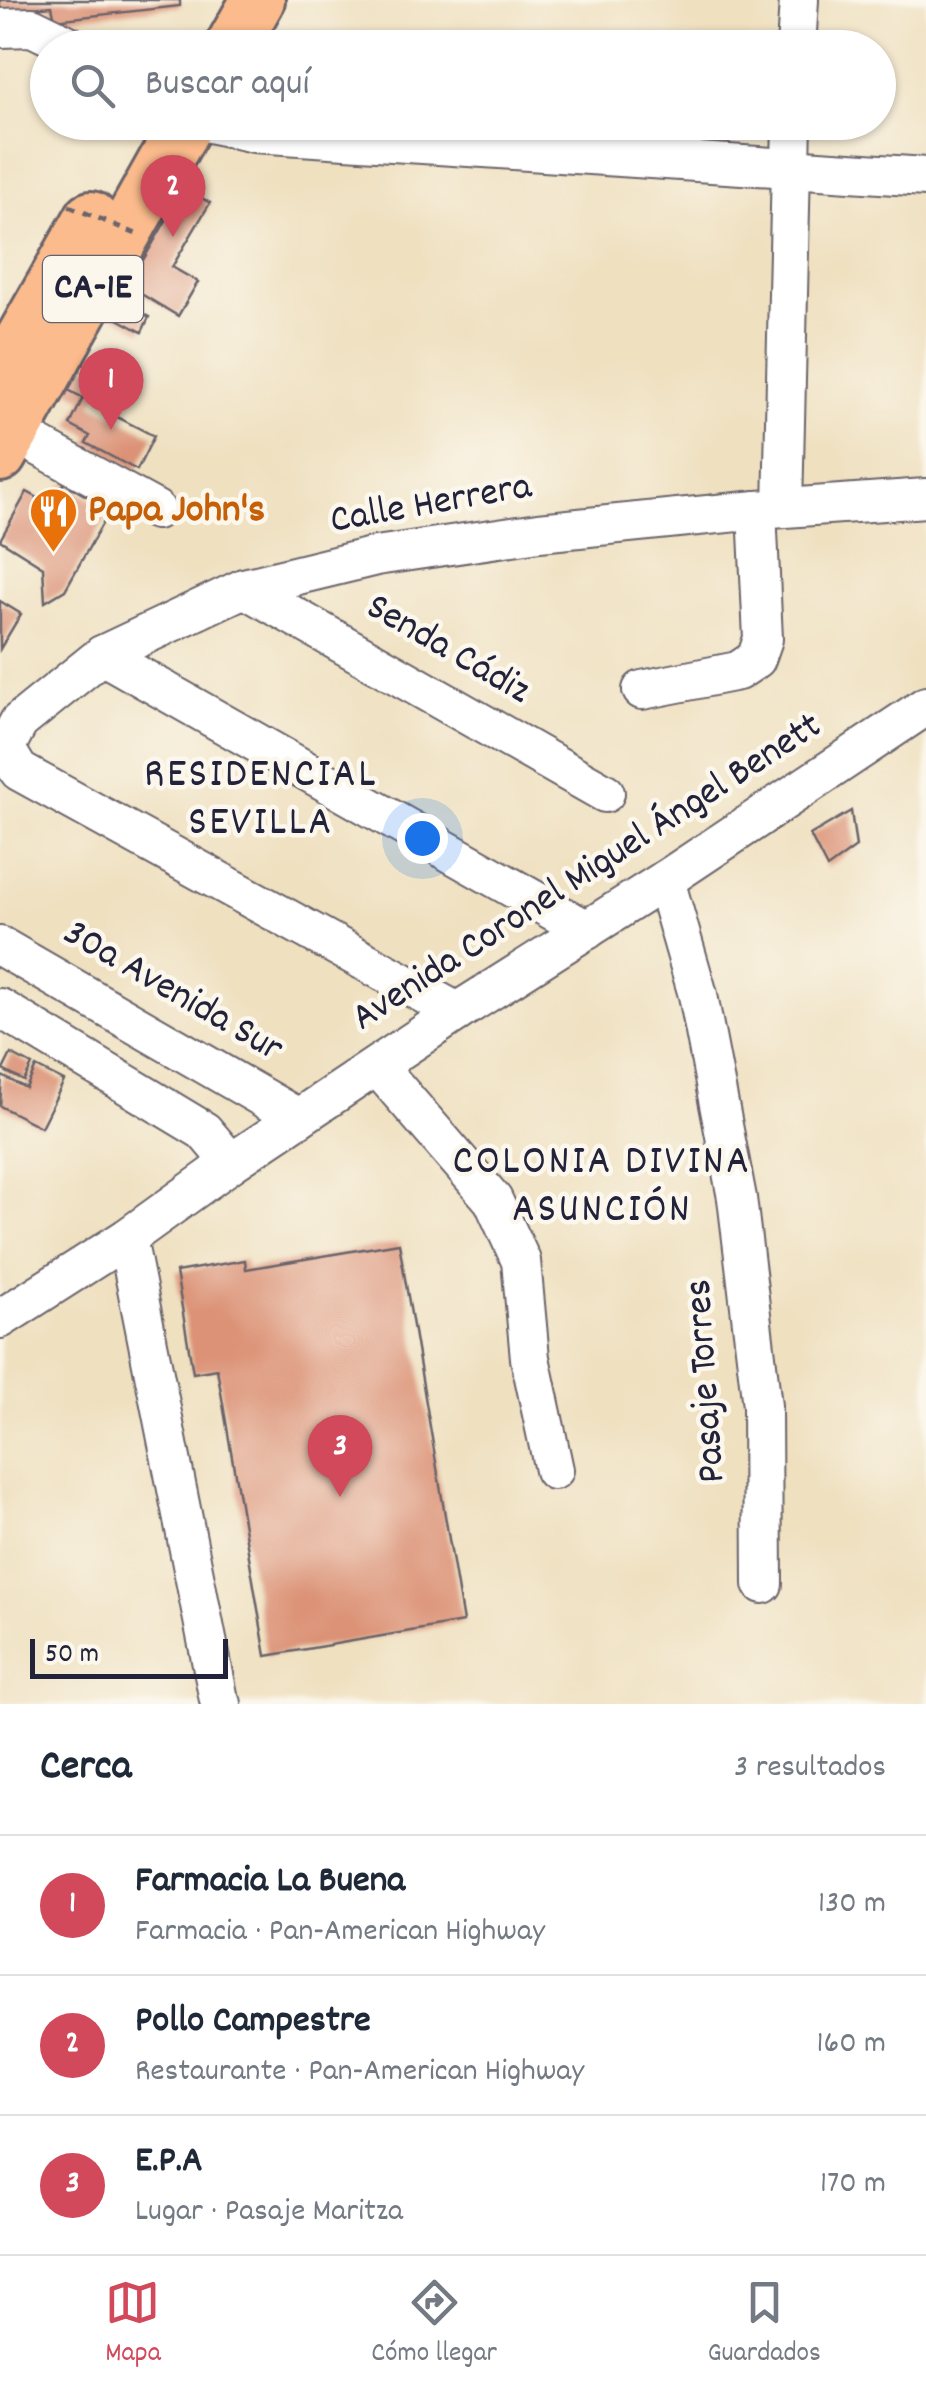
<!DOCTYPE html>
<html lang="es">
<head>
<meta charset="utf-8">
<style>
	body { margin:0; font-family:Dekko,sans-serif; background:#f2f2f3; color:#1f2937 }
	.scale { position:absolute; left:30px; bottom:25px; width:198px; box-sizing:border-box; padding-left:10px; border:5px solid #22223b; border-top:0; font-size:28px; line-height:35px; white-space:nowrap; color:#22223b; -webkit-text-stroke:8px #fbf7ec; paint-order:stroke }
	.you { position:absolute; left:422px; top:838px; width:35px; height:35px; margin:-25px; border:8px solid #fff; border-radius:50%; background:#1a73e8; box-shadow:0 0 0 15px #1a73e833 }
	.badge { display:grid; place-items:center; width:65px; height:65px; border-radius:50%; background:#d1495b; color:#fff; font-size:32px; font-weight:700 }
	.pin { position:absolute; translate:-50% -82px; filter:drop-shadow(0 2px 5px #0008) }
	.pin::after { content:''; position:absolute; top:52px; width:35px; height:30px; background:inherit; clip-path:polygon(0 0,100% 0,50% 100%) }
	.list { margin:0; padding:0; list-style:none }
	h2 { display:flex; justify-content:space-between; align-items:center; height:130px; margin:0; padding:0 40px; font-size:42px }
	h2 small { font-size:32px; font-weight:400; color:#747a83 }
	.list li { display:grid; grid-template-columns:65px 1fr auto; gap:30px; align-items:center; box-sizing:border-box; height:140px; padding:0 40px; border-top:2px solid #e0e1e3 }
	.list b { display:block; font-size:38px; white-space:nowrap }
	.list p { margin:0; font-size:32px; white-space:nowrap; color:#747a83 }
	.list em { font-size:32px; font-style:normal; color:#747a83 }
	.icon { flex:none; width:55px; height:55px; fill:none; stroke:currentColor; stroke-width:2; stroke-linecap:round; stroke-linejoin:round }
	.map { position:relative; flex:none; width:926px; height:1704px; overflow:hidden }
	.search { position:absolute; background:#fff; box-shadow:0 2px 8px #0004; left:30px; right:30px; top:30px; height:110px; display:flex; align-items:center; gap:25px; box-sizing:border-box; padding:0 35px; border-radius:55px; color:#747a83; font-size:38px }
	.sheet { height:550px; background:#fff }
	nav { display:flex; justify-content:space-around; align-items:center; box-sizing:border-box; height:140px; border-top:2px solid #e0e1e3; background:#fff; font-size:28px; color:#747a83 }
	nav a { display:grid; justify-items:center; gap:5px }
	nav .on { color:#d1495b }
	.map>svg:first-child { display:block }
	.building { fill:#db9276 }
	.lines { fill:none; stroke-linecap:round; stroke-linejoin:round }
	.minor-casing { stroke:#6a646a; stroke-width:42 }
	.highway-casing { stroke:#6a646a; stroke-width:58 }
	.minor { stroke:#fff; stroke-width:38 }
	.highway { stroke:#fbbb8c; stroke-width:52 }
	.path-bridge { stroke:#6a646a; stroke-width:5; stroke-dasharray:8 8; stroke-linecap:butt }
	.labels { text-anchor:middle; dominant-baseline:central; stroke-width:9; stroke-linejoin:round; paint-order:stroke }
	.shield { fill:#fbf7ec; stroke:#636270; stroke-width:2.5 }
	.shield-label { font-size:38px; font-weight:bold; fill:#22223b }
	.street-label { font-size:40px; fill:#22223b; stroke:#fbf7ec }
	.food-label { font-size:40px; font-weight:bold; fill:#c56008; stroke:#fbf7ec; text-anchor:start }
	.neighbourhood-label { font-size:42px; letter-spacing:2.5px; fill:#22223b; stroke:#fbf7ec }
</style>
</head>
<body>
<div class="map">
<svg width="926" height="1704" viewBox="0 0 926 1704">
	<rect width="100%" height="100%" fill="#fbf7ec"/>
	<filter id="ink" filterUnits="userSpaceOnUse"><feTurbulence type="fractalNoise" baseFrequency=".01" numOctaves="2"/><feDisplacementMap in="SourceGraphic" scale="20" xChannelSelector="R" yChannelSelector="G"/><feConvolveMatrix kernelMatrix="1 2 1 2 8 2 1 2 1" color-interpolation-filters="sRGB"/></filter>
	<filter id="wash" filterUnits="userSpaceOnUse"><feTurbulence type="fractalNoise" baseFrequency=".0048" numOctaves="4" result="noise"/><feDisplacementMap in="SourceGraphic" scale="40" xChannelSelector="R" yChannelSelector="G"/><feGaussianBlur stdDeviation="2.25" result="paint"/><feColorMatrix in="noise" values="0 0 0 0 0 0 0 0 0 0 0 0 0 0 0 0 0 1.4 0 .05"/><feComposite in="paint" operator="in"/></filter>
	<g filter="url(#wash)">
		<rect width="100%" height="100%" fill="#efe0c0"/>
		<g id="blocks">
			<!-- building -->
			<g class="building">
				<polygon points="0,0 180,0 180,6 55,20 52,6 0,11"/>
				<polygon points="185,188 210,203 172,267 198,282 178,316 128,286"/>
				<polygon points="115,298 149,317 142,332 107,313"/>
				<polygon points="78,361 107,378 92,404 154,436 137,470 86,443 90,436 70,425 83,398 63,387"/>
				<polygon points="64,483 110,510 65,590 45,602 43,567 0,540 27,492 51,505"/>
				<polygon points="0,601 21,614 0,649"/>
				<polygon points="851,811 856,847 827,868 810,835"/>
				<polygon points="11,1054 32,1065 24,1081 3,1070"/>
				<polygon points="36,1067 64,1081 41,1127 0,1106 2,1076 26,1088"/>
				<polygon points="399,1243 463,1622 266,1656 217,1369 193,1373 176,1272 245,1260 246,1269"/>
			</g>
		</g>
	</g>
	<g filter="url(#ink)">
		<use href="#blocks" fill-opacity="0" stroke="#6a646a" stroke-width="2.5"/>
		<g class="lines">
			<defs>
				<g id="minor">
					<polyline points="0,28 32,27 75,48"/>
					<polyline points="796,48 799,0"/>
					<polyline points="205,122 254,133 926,177"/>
					<polyline points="13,432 156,510"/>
					<polyline points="783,508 792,122"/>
					<polyline points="244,588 605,793"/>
					<polyline points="102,655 587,930"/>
					<polyline points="642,690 738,671 756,659 763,639 757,510"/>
					<polyline points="665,880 698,995 737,1198 762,1406 763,1584"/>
					<polyline points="0,946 298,1118"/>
					<polyline points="0,1008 204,1131 231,1163"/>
					<polyline points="457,1012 19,771 5,748 19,722 102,655 244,588 376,556 539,532 757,510 926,498"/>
					<polyline points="377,1066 493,1200 521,1261 530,1358 554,1470"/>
					<polyline points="127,1238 219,1700 222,1704"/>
					<polyline points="0,1319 127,1238 231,1163 457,1012 665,880 926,706"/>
				</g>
				<g id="highway">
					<polyline points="231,48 258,0"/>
					<polyline points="0,378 91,218"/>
					<polyline points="0,455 187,122"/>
				</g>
			</defs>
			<!-- minor casing -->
			<use href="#minor" class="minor-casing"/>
			<!-- highway casing -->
			<use href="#highway" class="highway-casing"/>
			<!-- minor -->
			<use href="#minor" class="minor"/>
			<!-- highway -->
			<use href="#highway" class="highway"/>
			<!-- path-bridge -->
			<polyline class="path-bridge" points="69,206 141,236"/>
		</g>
	</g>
	<!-- icons -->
	<defs>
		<symbol id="restaurant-pin" viewBox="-11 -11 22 30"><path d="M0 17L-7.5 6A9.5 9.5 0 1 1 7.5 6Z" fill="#e8710a" stroke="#fbf7ec"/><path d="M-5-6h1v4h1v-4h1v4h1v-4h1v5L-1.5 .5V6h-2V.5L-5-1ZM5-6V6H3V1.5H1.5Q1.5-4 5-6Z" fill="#fff"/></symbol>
	</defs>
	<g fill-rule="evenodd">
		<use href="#restaurant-pin" x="26" y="484" width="55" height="75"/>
	</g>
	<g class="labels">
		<!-- shield labels -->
		<rect class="shield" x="43" y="256" width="100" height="66" rx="8"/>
		<g class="shield-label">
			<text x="93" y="289">CA-1E</text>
		</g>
		<!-- street labels -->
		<g class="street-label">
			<text transform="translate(431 506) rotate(-10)">Calle Herrera</text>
			<text transform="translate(447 651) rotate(30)">Senda Cádiz</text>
			<text transform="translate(588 874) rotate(-33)">Avenida Coronel Miguel Ángel Benett</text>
			<text transform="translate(172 993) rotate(30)">30a Avenida Sur</text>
			<text transform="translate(708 1381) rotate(-94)">Pasaje Torres</text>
		</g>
		<!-- food labels -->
		<g class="food-label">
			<text x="88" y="512">Papa John's</text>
		</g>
		<!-- neighbourhood labels -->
		<g class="neighbourhood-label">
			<text x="261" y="777">RESIDENCIAL<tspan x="261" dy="48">SEVILLA</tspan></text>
			<text x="602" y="1164">COLONIA DIVINA<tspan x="602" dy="48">ASUNCIÓN</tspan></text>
		</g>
	</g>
</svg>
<div class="scale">50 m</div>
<div class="you"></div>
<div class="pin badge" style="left:111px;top:430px">1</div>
<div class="pin badge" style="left:173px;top:237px">2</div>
<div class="pin badge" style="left:340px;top:1497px">3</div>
<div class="search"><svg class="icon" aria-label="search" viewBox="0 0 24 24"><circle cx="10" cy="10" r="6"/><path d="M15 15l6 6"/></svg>Buscar aquí</div>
</div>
<section class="sheet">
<h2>Cerca<small>3 resultados</small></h2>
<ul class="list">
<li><span class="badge">1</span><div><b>Farmacia La Buena</b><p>Farmacia · Pan-American Highway</p></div><em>130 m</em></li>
<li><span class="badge">2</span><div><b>Pollo Campestre</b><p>Restaurante · Pan-American Highway</p></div><em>160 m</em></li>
<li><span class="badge">3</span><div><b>E.P.A</b><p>Lugar · Pasaje Maritza</p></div><em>170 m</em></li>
</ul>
</section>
<nav>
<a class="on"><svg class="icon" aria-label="map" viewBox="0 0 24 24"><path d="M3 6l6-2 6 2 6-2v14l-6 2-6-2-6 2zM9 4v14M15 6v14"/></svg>Mapa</a>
<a><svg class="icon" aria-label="directions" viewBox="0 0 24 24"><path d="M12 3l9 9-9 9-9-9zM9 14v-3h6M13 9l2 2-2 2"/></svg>Cómo llegar</a>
<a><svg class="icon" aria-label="saved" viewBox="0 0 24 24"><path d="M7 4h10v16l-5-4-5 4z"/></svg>Guardados</a>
</nav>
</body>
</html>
